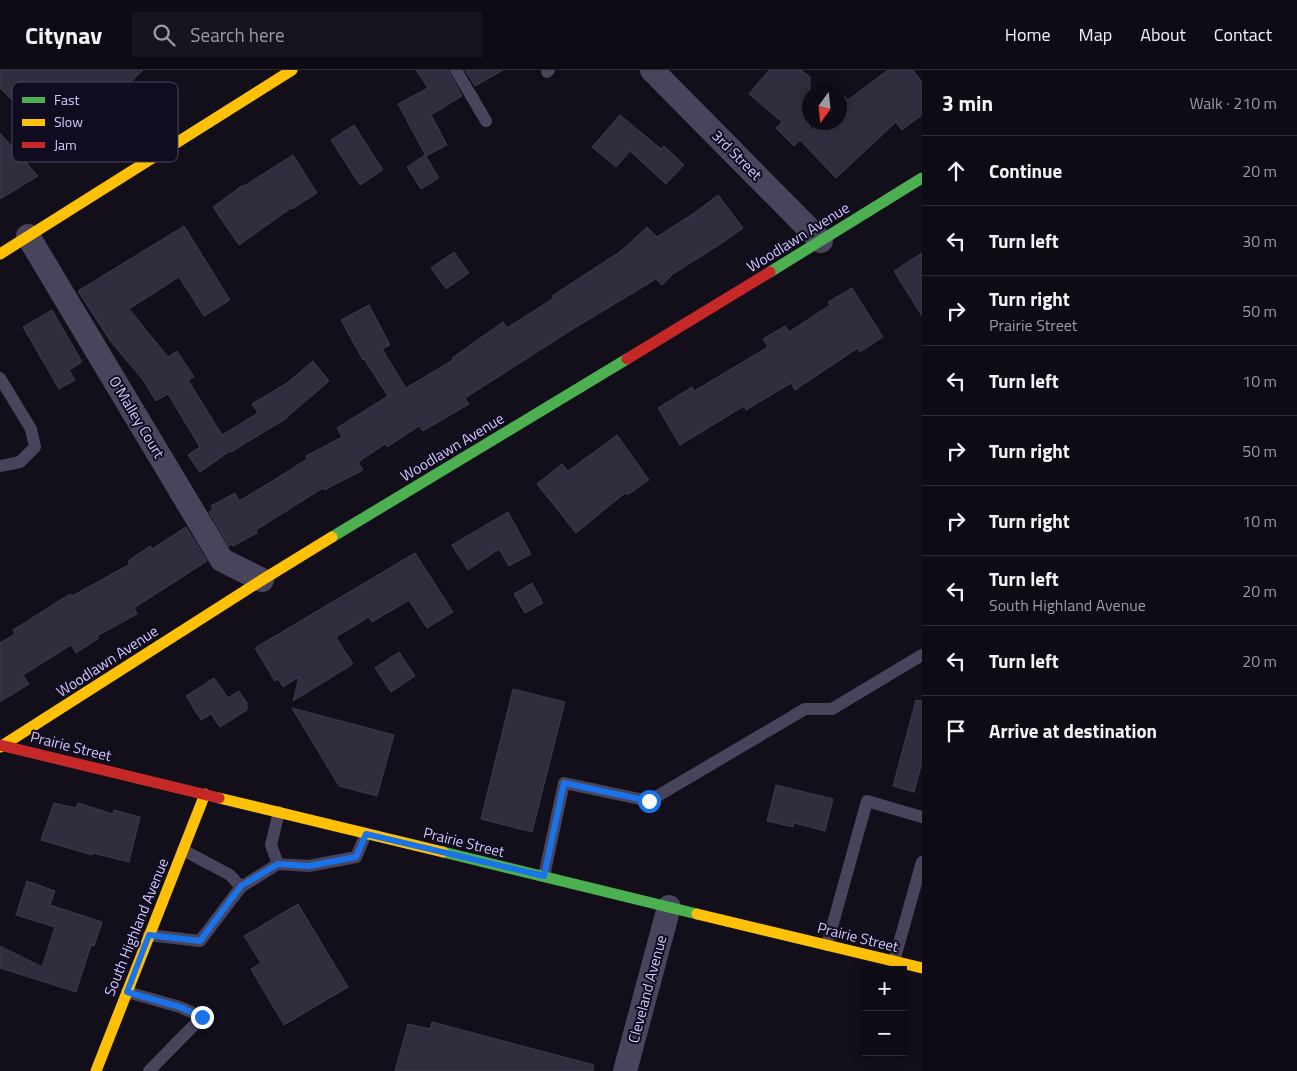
<!DOCTYPE html>
<html lang="en">
<head>
<meta charset="utf-8">
<style>
	body { margin:0; font-family:"Titillium Web",sans-serif; background:#17141d; color:#f1f3f6 }
	.controls { position:absolute; right:15px; bottom:15px; display:grid; overflow:hidden; border-radius:0px; box-shadow:0 2px 12px #0003 }
	.controls button { width:45px; height:45px; display:grid; place-items:center; padding:0; border:0; border-bottom:1px solid #2e2b34; background:#0e0b14; color:#f1f3f6; font:25px sans-serif }
	.compass { position:absolute; left:802px; top:15px; width:45px; height:45px; border-radius:50%; background:#0e0b14; box-shadow:0 2px 12px #0003; rotate:195deg }
	.stop { position:absolute; width:15px; height:15px; margin:-11px; border:4px solid #1a73e8; border-radius:50%; background:#fff }
	.stop.end { background:#1a73e8; border-color:#fff; box-shadow:0 1px 5px #0008 }
	.list { margin:0; padding:0; list-style:none }
	h2 { display:flex; justify-content:space-between; align-items:center; height:65px; margin:0; padding:0 20px; font-size:21px }
	h2 small { font-size:16px; font-weight:400; color:#9b9ba0 }
	.list li { display:grid; grid-template-columns:32px 1fr auto; gap:15px; align-items:center; box-sizing:border-box; height:70px; padding:0 20px; border-top:1px solid #2e2b34 }
	.list b { display:block; font-size:19px; white-space:nowrap }
	.list p { margin:0; font-size:16px; white-space:nowrap; color:#9b9ba0 }
	.list em { font-size:16px; font-style:normal; color:#9b9ba0 }
	.icon { flex:none; width:28px; height:28px; fill:none; stroke:currentColor; stroke-width:2; stroke-linecap:round; stroke-linejoin:round }
	.map { position:relative; flex:none; width:922px; height:1001px; overflow:hidden }
	header { display:flex; align-items:center; gap:30px; box-sizing:border-box; height:70px; padding:0 25px; background:#0e0b14; border-bottom:1px solid #2e2b34 }
	header strong { font-size:24px }
	nav { display:flex; gap:28px; margin-inline-start:auto; font-size:18px }
	.search { width:350px; height:45px; background:#17141d; display:flex; align-items:center; gap:12px; box-sizing:border-box; padding:0 18px; border-radius:0px; color:#9b9ba0; font-size:19px }
	main { display:flex }
	aside { flex:1; background:#0e0b14 }
	.map>svg:first-child { display:block }
	.building { fill:#312c3e; stroke:#3f3950 }
	.lines { fill:none; stroke-linecap:round; stroke-linejoin:round }
	.lane { stroke:#47445c; stroke-width:12 }
	.street { stroke:#47445c; stroke-width:24 }
	.fast { stroke:#4caf50; stroke-width:11 }
	.slow { stroke:#ffc107; stroke-width:11 }
	.jam { stroke:#c62828; stroke-width:11 }
	.route { stroke:#1a73e8; stroke-width:6 }
	.labels { text-anchor:middle; dominant-baseline:central; stroke-width:4; stroke-linejoin:round; paint-order:stroke }
	.street-label { font-size:15px; fill:#d4caff; stroke:#100b1f }
	.key { fill:#100b1f; stroke:#4b4462; stroke-width:1 }
	.key-label { font-size:14px; fill:#d4caff }
</style>
</head>
<body>
<header>
<strong>Citynav</strong>
<div class="search"><svg class="icon" aria-label="search" viewBox="0 0 24 24"><circle cx="10" cy="10" r="6"/><path d="M15 15l6 6"/></svg>Search here</div>
<nav><a>Home</a><a>Map</a><a>About</a><a>Contact</a></nav>
</header>
<main>
<div class="map">
<svg width="922" height="1001" viewBox="0 0 922 1001">
	<rect width="100%" height="100%" fill="#120f1a"/>
	<!-- building -->
	<g class="building">
		<polygon points="0,0 143,0 62,80 0,18"/>
		<polygon points="416,0 448,0 462,26 431,45 447,75 426,86 398,34 428,18"/>
		<polygon points="465,0 503,0 475,16"/>
		<polygon points="769,0 801,0 810,7 810,62 818,52 840,52 840,30 844,26 848,30 888,0 913,0 922,12 922,45 902,60 896,52 836,108 800,70 794,76 776,58 782,52 749,24"/>
		<polygon points="620,45 661,79 664,76 684,95 666,114 630,81 616,97 592,77"/>
		<polygon points="354,55 383,100 360,115 331,70"/>
		<polygon points="0,63 38,106 0,129"/>
		<polygon points="293,85 317,123 292,139 291,138 239,175 213,137 243,115 244,116"/>
		<polygon points="425,85 439,108 421,119 407,97"/>
		<polygon points="718,125 743,158 722,173 673,204 662,215 656,209 573,259 465,328 469,334 423,361 419,356 387,377 385,374 358,392 363,400 324,420 323,418 256,460 257,463 233,476 232,474 229,476 209,442 213,439 211,436 235,423 239,431 274,410 307,389 306,386 342,367 337,358 388,326 364,289 363,290 341,250 369,235 390,275 382,279 406,318 453,290 452,288 503,252 507,258 554,228 552,226 621,181 647,157 657,167 697,141"/>
		<polygon points="184,156 230,230 204,246 179,207 129,239 168,287 177,281 194,307 188,310 222,365 258,343 252,334 287,313 313,291 329,311 287,347 287,348 231,382 230,381 200,402 188,385 200,377 168,324 156,331 143,310 111,272 78,221"/>
		<polygon points="454,182 469,203 446,219 431,198"/>
		<polygon points="922,183 922,246 894,201"/>
		<polygon points="852,218 883,267 860,282 858,278 795,320 791,313 746,340 744,336 680,375 658,338 692,317 694,321 768,277 763,269 785,256 789,262 830,235 828,232"/>
		<polygon points="52,240 82,292 69,300 75,310 59,319 23,257"/>
		<polygon points="617,365 649,410 627,425 625,423 576,463 537,414 562,394 568,401"/>
		<polygon points="508,442 531,484 509,496 499,479 468,500 452,475"/>
		<polygon points="186,457 207,491 134,538 137,544 97,566 99,568 76,583 71,575 23,605 29,614 0,632 0,573 15,564 13,560 70,524 72,526 130,494 128,491 150,476 152,479"/>
		<polygon points="415,483 453,542 427,558 409,530 372,552 369,547 336,567 353,594 293,631 299,607 283,617 278,609 275,611 255,578"/>
		<polygon points="532,513 543,533 525,543 514,524"/>
		<polygon points="399,582 415,606 391,622 375,598"/>
		<polygon points="214,608 228,628 239,621 247,633 247,640 220,657 211,644 201,650 186,626"/>
		<polygon points="513,619 565,632 532,762 481,749"/>
		<polygon points="916,630 922,631 922,692 914,722 893,716"/>
		<polygon points="292,638 394,665 377,726 339,716"/>
		<polygon points="776,715 833,729 825,761 794,753 793,757 767,751"/>
		<polygon points="54,733 76,738 78,733 113,744 114,740 140,747 129,792 93,783 92,785 41,770"/>
		<polygon points="27,811 55,821 50,835 102,852 94,876 91,875 76,922 0,898 0,876 42,897 55,857 16,845"/>
		<polygon points="298,834 348,917 284,955 251,899 261,893 244,866"/>
		<polygon points="432,952 594,995 593,1001 395,1001 408,954 430,959"/>
	</g>
	<g class="lines">
		<!-- lane -->
		<g class="lane">
			<polyline points="456,0 486,51"/>
			<polyline points="547,2 549,0"/>
			<polyline points="0,308 31,359 35,377 20,392 0,396"/>
			<polyline points="183,780 230,805 241,817"/>
			<polyline points="278,794 271,775 279,742"/>
			<polyline points="544,806 564,713 649,731 805,639 832,639 922,585"/>
			<polyline points="149,865 200,871 241,817 278,794 309,796 356,787 366,764"/>
			<polyline points="827,875 867,731 922,747"/>
			<polyline points="894,891 922,792"/>
			<polyline points="127,922 180,937 202,947 149,1001"/>
		</g>
		<!-- street -->
		<g class="street">
			<polyline points="652,0 821,171"/>
			<polyline points="28,166 222,490 262,510"/>
			<polyline points="625,1001 669,837"/>
		</g>
		<!-- fast -->
		<g class="fast">
			<polyline points="770,202 922,108"/>
			<polyline points="332,467 627,289"/>
			<polyline points="443,782 697,844"/>
		</g>
		<!-- slow -->
		<g class="slow">
			<polyline points="0,184 292,0"/>
			<polyline points="0,677 262,510 332,467"/>
			<polyline points="219,728 443,782"/>
			<polyline points="697,844 922,898"/>
			<polyline points="96,1001 205,724"/>
		</g>
		<!-- jam -->
		<g class="jam">
			<polyline points="627,289 770,202"/>
			<polyline points="0,675 219,728"/>
		</g>
	</g>
	<g class="lines">
		<!-- route -->
		<polyline class="route" points="202,947 180,937 127,922 149,865 200,871 241,816 278,794 309,796 356,787 366,764 544,806 564,713 649,731"/>
	</g>
	<g class="labels">
		<!-- street labels -->
		<g class="street-label">
			<text transform="translate(737 85) rotate(45)">3rd Street</text>
			<text transform="translate(798 167) rotate(-32)">Woodlawn Avenue</text>
			<text transform="translate(137 347) rotate(59)">O'Malley Court</text>
			<text transform="translate(452 377) rotate(-31)">Woodlawn Avenue</text>
			<text transform="translate(107 591) rotate(-33)">Woodlawn Avenue</text>
			<text transform="translate(71 676) rotate(14)">Prairie Street</text>
			<text transform="translate(464 772) rotate(14)">Prairie Street</text>
			<text transform="translate(136 857) rotate(-68)">South Highland Avenue</text>
			<text transform="translate(858 867) rotate(14)">Prairie Street</text>
			<text transform="translate(647 919) rotate(-75)">Cleveland Avenue</text>
		</g>
	</g>
	<!-- legend -->
	<rect x="12" y="12" width="166" height="80" rx="8" class="key"/>
	<rect x="22" y="27" width="23" height="6" fill="#4caf50"/>
	<rect x="22" y="49" width="23" height="7" fill="#ffc107"/>
	<rect x="22" y="72" width="23" height="6" fill="#c62828"/>
	<g class="key-label">
		<text x="54" y="35">Fast</text>
		<text x="54" y="57">Slow</text>
		<text x="54" y="80">Jam</text>
	</g>
</svg>
<div class="controls">
<button>+</button>
<button>−</button>
</div>
<svg class="compass" viewBox="-18 -18 36 36"><path d="M0-13l5 13h-10z" fill="#e53935"/><path d="M0 13l5-13h-10z" fill="#9b9ba0"/></svg>
<div class="stop" style="left:649px;top:731px"></div>
<div class="stop end" style="left:202px;top:947px"></div>
</div>
<aside>
<h2>3 min<small>Walk · 210 m</small></h2>
<ul class="list">
<li><svg class="icon" aria-label="ahead" viewBox="0 0 24 24"><path d="M12 20V5M6 11l6-6 6 6"/></svg><div><b>Continue</b></div><em>20 m</em></li>
<li><svg class="icon" aria-label="left" viewBox="0 0 24 24"><path d="M17 20v-9H6M10 6l-5 5 5 5"/></svg><div><b>Turn left</b></div><em>30 m</em></li>
<li><svg class="icon" aria-label="right" viewBox="0 0 24 24"><path d="M7 20v-9h11M14 6l5 5-5 5"/></svg><div><b>Turn right</b><p>Prairie Street</p></div><em>50 m</em></li>
<li><svg class="icon" aria-label="left" viewBox="0 0 24 24"><path d="M17 20v-9H6M10 6l-5 5 5 5"/></svg><div><b>Turn left</b></div><em>10 m</em></li>
<li><svg class="icon" aria-label="right" viewBox="0 0 24 24"><path d="M7 20v-9h11M14 6l5 5-5 5"/></svg><div><b>Turn right</b></div><em>50 m</em></li>
<li><svg class="icon" aria-label="right" viewBox="0 0 24 24"><path d="M7 20v-9h11M14 6l5 5-5 5"/></svg><div><b>Turn right</b></div><em>10 m</em></li>
<li><svg class="icon" aria-label="left" viewBox="0 0 24 24"><path d="M17 20v-9H6M10 6l-5 5 5 5"/></svg><div><b>Turn left</b><p>South Highland Avenue</p></div><em>20 m</em></li>
<li><svg class="icon" aria-label="left" viewBox="0 0 24 24"><path d="M17 20v-9H6M10 6l-5 5 5 5"/></svg><div><b>Turn left</b></div><em>20 m</em></li>
<li><svg class="icon" aria-label="arrive" viewBox="0 0 24 24"><path d="M6 21V4h12l-3 4 3 4H6"/></svg><div><b>Arrive at destination</b></div></li>
</ul>
</aside>
</main>
</body>
</html>
